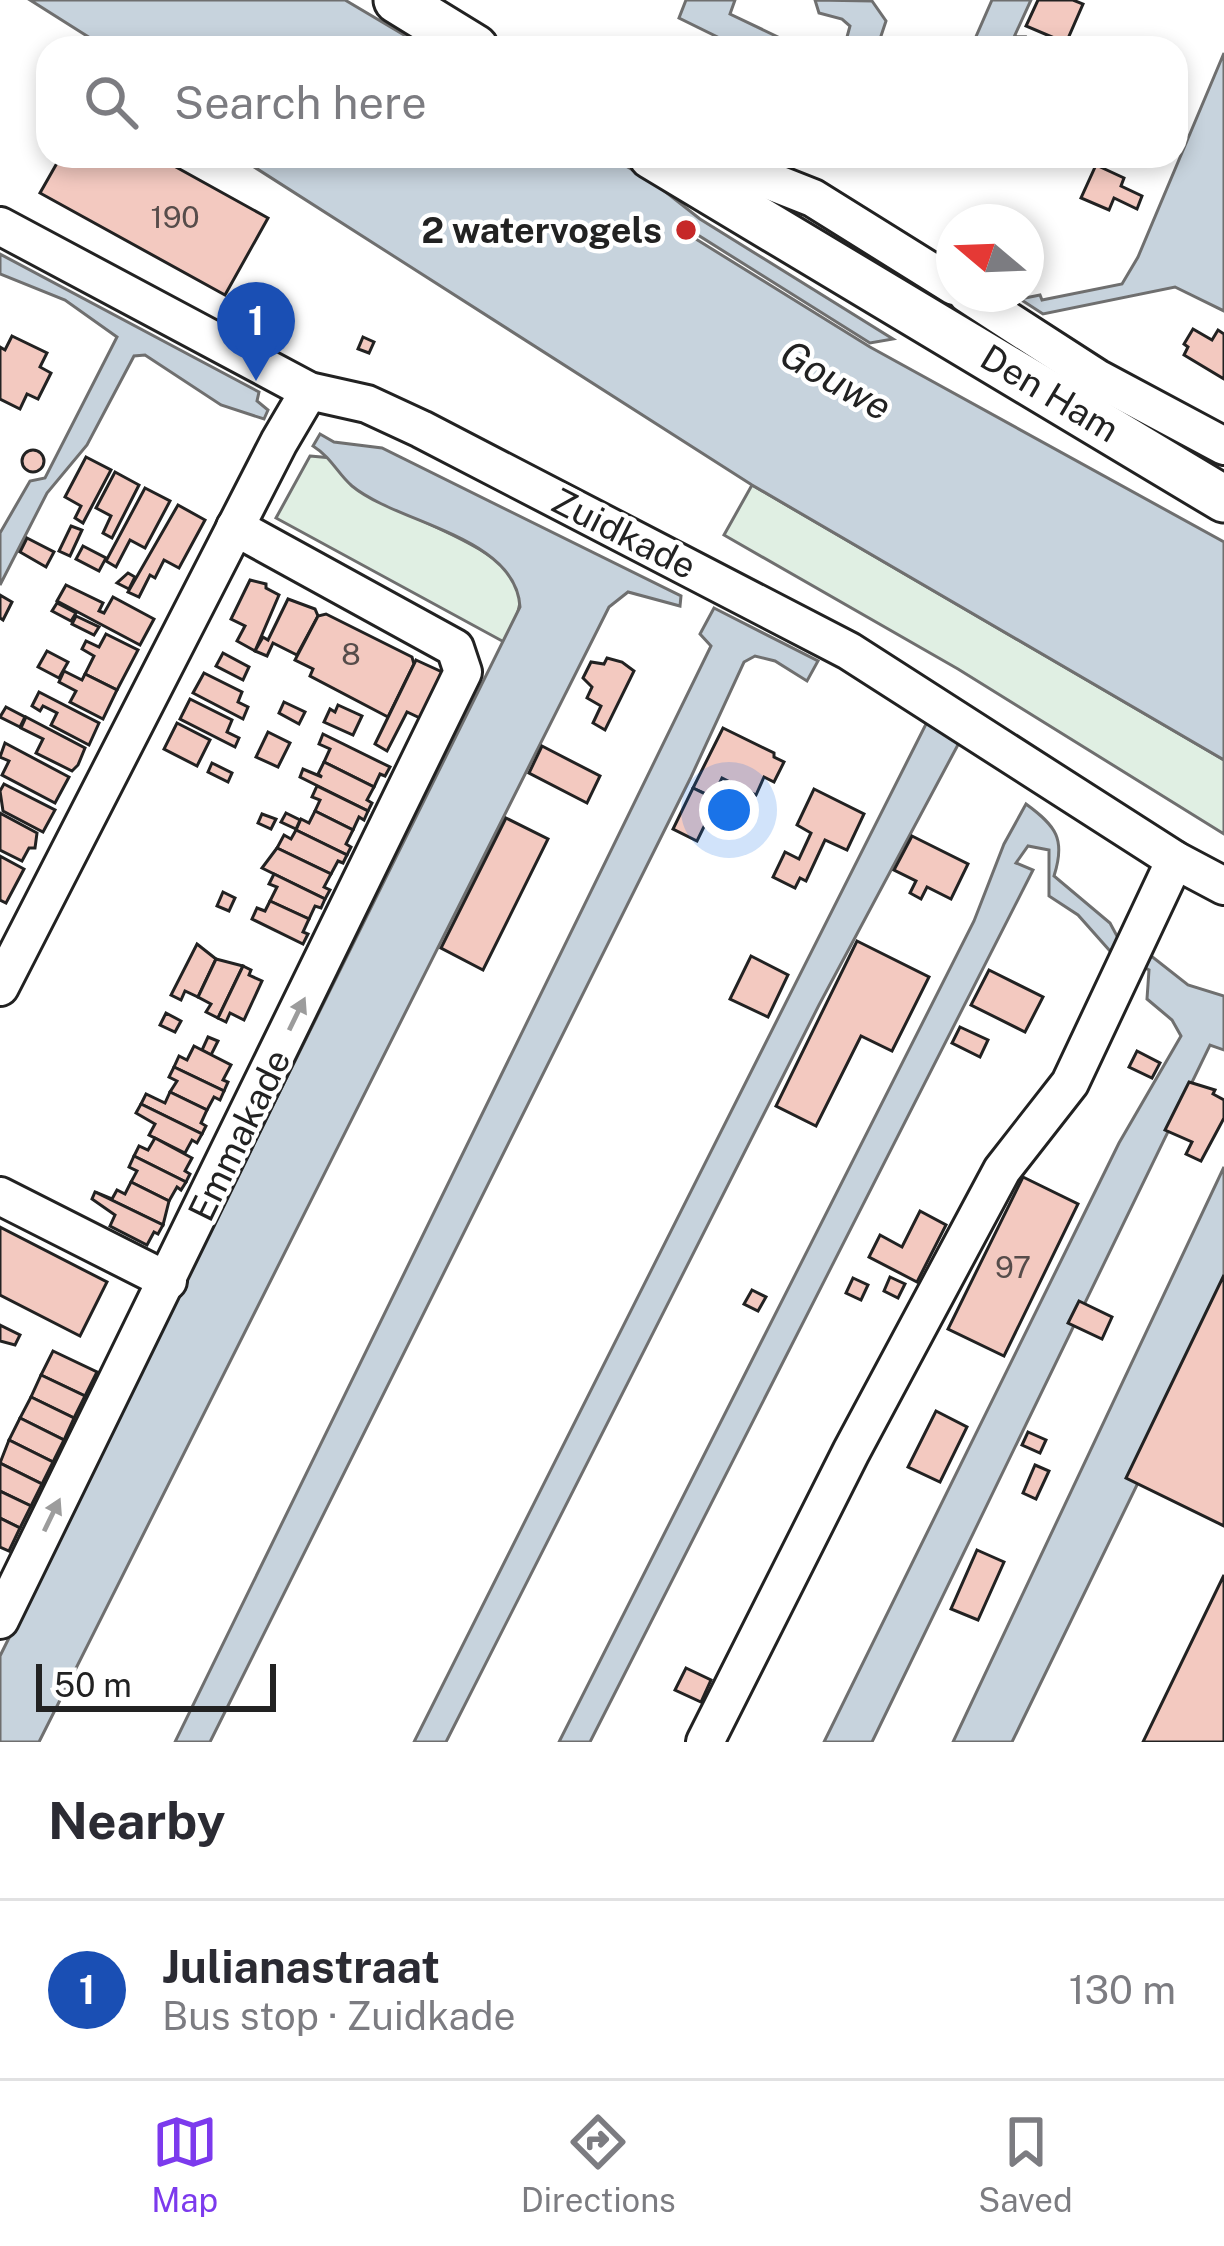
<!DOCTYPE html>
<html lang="en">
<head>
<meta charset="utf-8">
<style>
	body { margin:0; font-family:"Public Sans",sans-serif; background:#f2f2f3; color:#2b2b33 }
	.compass { position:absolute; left:936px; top:204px; width:108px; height:108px; border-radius:50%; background:#fff; box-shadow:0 6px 18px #0003; rotate:289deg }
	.scale { position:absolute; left:36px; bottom:30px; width:240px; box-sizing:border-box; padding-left:12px; border:6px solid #222; border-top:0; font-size:33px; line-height:42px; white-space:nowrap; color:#222; -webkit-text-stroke:9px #fff; paint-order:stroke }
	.you { position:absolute; left:729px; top:810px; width:42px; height:42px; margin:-30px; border:9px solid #fff; border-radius:50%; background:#1a73e8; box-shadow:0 0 0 18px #1a73e833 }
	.badge { display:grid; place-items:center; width:78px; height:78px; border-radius:50%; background:#7c3aed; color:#fff; font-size:39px; font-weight:700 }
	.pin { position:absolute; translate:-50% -99px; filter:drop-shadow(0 3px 6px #0008) }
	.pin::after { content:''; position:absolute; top:63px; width:42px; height:36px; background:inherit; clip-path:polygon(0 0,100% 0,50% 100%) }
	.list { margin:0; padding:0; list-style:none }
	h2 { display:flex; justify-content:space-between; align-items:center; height:156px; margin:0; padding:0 48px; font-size:51px }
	h2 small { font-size:39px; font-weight:400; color:#7c7c81 }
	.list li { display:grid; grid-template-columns:78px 1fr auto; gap:36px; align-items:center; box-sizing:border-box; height:180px; padding:0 48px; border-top:3px solid #e1e1e2 }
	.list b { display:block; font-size:45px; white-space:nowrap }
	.list p { margin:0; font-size:39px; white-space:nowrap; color:#7c7c81 }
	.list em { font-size:39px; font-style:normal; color:#7c7c81 }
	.icon { flex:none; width:66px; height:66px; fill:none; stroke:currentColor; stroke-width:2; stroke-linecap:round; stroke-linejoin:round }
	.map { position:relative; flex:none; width:1224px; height:1742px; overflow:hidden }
	.search { position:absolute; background:#fff; box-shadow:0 6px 18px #0003; left:36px; right:36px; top:36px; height:132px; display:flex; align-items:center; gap:30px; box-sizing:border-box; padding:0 42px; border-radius:36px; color:#7c7c81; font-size:45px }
	.sheet { height:336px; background:#fff }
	nav { display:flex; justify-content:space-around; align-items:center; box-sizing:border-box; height:168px; border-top:3px solid #e1e1e2; background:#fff; font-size:33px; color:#7c7c81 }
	nav a { display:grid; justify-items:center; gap:6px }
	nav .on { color:#7c3aed }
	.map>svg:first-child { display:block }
	.green { fill:#e0efe3; stroke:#6f6f6f; stroke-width:3 }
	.water { fill:#c7d3dd; stroke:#6f6f6f; stroke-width:3 }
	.building { fill:#f3c9c0; stroke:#222; stroke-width:3 }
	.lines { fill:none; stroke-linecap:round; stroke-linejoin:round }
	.minor-casing { stroke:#222; stroke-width:42 }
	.major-casing { stroke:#222; stroke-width:51 }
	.minor { stroke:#fff; stroke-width:36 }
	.major { stroke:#fff; stroke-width:45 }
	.oneway { fill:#9c9c9c }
	.poi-dot { fill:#c62828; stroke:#fff; stroke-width:4.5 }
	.labels { text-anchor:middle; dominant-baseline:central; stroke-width:9; stroke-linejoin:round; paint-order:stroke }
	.number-label { font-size:30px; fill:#564c4a }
	.poi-label { font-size:36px; font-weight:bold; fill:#222; stroke:#fff; text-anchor:end }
	.street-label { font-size:36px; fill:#222; stroke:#fff }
	.water-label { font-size:39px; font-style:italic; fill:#222; stroke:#fff }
</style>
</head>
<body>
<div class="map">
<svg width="1224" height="1742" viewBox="0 0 1224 1742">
	<rect width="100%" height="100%" fill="#fff"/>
	<!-- green -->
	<g class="green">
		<path d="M310 456 332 458C339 468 346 481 355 487 392 514 506 545 519 589 524 608 512 625 504 642L276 518Z"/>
		<polygon points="752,485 1224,760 1224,834 958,669 724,535"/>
	</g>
	<!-- water -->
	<g class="water">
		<polygon points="30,0 345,0 426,48 106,48"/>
		<polygon points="686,0 735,0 730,14 801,48 740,48 679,18"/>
		<polygon points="815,0 872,1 886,21 877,48 844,48 850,26 842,19 819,13"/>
		<polygon points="992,0 1031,0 1009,48 971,48"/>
		<polygon points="1224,53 1224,311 1175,287 1043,314 1020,299 1040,295 1042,300 1122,284 1138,257"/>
		<polygon points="237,156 609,156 653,182 700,219 893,339 870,343 693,232 691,236 870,347 1224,542 1224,760 752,485"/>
		<polygon points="0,254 259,392 257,401 268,410 264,419 221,405 145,355 134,356 87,445 47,493 0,585 0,533 30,481 45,478 117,337 65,300 0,274"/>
		<path d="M320 434 334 442 382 448 681 596 680 606 628 592 609 607 39 1742H0V1656L520 607C516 536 398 524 352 486 337 473 332 458 313 446Z"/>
		<polygon points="714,608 818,661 807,681 775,661 755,656 744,662 691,777 210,1742 175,1742 711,646 700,634"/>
		<polygon points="927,722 960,741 819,1005 446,1742 414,1742"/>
		<path d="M1026 804C1056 826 1066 839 1054 876L1110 923 1118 938 1150 955 1188 985 1224 996V1050L1210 1045 872 1742H824L1119 1143 1181 1036 1172 1020 1147 999 1149 970 1110 951 1078 915 1049 896V850L1028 846 1016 863 1033 870 590 1742H559L974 921 1004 844Z"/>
		<polygon points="1224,1167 1224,1306 1012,1742 953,1742"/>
	</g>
	<!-- building -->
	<g class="building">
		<polygon points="1038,0 1073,0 1083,4 1066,43 1026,26"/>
		<polygon points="1017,37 1026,37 1032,44 1030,48 1012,48"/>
		<polygon points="61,156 156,156 268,218 225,295 40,193"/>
		<polygon points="1096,165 1124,178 1121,186 1142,196 1137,209 1114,198 1109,210 1081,198"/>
		<polygon points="1193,329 1212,340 1218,330 1224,334 1224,379 1184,355 1188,347 1184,344"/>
		<polygon points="12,336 47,353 40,367 51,373 38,399 27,394 20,409 0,399 0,347 5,350"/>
		<polygon points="363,337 374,342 369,353 358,349"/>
		<circle cx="33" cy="461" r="11"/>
		<polygon points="86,457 111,470 83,523 75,518 81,506 65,497"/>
		<polygon points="115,472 139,485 112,538 103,533 111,516 96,508"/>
		<polygon points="145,488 170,501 145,548 130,540 116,567 106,561"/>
		<polygon points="178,505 205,520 179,568 164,560 155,578 150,575 139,597 128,592"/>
		<polygon points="71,526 82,530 70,556 59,551"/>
		<polygon points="27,538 54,552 46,567 20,552"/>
		<polygon points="83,546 106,558 99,571 76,559"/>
		<polygon points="128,573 135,577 129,589 117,583"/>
		<polygon points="250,580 266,584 266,588 279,595 255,651 237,641 245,626 231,619"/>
		<polygon points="66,585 103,603 99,611 104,613 113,597 154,619 140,645 57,601"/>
		<polygon points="0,595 12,602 3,620 0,618"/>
		<polygon points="288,599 315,609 318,616 297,655 273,643 267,656 255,651 263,637 268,640"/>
		<polygon points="57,603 76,613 71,621 52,611"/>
		<polygon points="326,614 412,657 414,664 388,717 310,676 313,669 295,660 318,616"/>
		<polygon points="76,616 99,627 94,635 72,624"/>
		<polygon points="106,634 138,650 117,690 85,674 94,656 82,649 86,641 99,647"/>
		<polygon points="47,651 68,662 59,678 38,667"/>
		<polygon points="223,653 249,667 243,680 216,666"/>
		<polygon points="607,658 622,662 634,671 605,730 593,723 601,706 587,698 592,687 583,678 591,662 604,664"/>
		<polygon points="416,660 442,672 420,718 407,712 387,751 375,744"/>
		<polygon points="64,671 82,680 85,674 117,690 103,719 70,702 76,691 59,682"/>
		<polygon points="204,673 242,692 238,702 248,707 243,719 193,693"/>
		<polygon points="39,692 99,723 89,745 51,725 57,713 43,706 40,711 32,706"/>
		<polygon points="190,699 232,720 227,732 239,738 235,747 180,719"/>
		<polygon points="284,702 305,712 299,724 279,713"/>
		<polygon points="338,705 362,716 353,735 324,722 330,709 335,712"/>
		<polygon points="6,707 25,717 20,727 0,717"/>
		<polygon points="26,717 85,748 78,765 72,771 36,753 43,739 21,728"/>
		<polygon points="177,723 210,740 197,766 164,749"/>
		<polygon points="723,728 774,753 774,757 784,762 774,782 764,777 756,795 722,778 713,797 693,788"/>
		<polygon points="268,732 290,743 278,767 256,757"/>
		<polygon points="323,734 390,767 385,776 380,774 374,787 324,762 330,749 319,744"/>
		<polygon points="5,743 69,777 55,803 2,775 9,761 0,757"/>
		<polygon points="542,746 600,776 587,803 529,773"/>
		<polygon points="324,762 374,787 367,800 372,803 368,811 300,777 303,769 322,777 318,774"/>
		<polygon points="212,763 232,773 228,782 208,772"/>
		<polygon points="4,784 55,810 43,832 3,811 0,791"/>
		<polygon points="317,786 368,811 364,820 359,817 353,830 315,811 320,800 312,797"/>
		<polygon points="693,788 717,800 697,841 673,829"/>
		<polygon points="814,789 864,814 847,850 825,840 806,881 800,878 795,888 773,877 785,852 799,859 811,833 797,825"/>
		<polygon points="315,811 353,830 346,844 351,847 347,855 296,830 301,819 309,823"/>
		<polygon points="0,813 37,833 35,848 29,848 22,861 0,850"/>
		<polygon points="286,813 300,820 296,829 281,822"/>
		<polygon points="262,814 276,819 271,829 258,823"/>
		<polygon points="506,818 548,839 483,970 441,948"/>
		<polygon points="296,830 347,855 343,863 338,861 331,874 277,848 284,835 291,839"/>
		<polygon points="912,836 968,864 951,899 927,887 921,899 910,893 916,881 894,870"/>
		<polygon points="277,848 331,874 324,887 330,890 325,899 262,868"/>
		<polygon points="0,856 24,869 6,903 0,900"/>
		<polygon points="274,874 325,899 321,908 315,906 309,919 270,901 277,887 269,884"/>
		<polygon points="223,892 235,898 229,911 217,906"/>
		<polygon points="270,901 309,919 303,932 308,934 303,944 252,919 257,908 265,911"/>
		<polygon points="857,941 929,977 892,1051 861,1036 816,1126 776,1106"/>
		<polygon points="197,944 216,959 198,997 185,991 181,1000 171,995"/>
		<polygon points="751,956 788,975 768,1017 730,999"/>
		<polygon points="216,959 243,966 218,1018 206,1012 211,1004 198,997"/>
		<polygon points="243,966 251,970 249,975 262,981 244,1020 230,1013 226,1022 218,1018"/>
		<polygon points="989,970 1043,997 1025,1032 971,1005"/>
		<polygon points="166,1013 181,1021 175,1032 160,1025"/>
		<polygon points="960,1027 988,1040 980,1057 952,1043"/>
		<polygon points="208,1037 218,1041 211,1055 202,1050"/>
		<polygon points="194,1046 231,1065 223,1080 228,1082 224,1091 174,1067 179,1056 187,1060"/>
		<polygon points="1137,1051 1160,1063 1152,1078 1129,1067"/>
		<polygon points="174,1067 224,1091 220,1100 214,1097 207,1110 170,1092 177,1081 169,1077"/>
		<polygon points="1189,1082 1215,1090 1213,1094 1224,1100 1224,1118 1201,1161 1186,1154 1192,1142 1165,1130"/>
		<polygon points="170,1092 207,1110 201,1123 206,1126 202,1134 141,1104 146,1094 165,1103"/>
		<polygon points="141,1104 202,1134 197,1143 192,1140 185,1153 149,1135 155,1124 136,1113"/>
		<polygon points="155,1138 192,1158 185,1171 190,1174 186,1182 134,1156 139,1146 148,1150"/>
		<polygon points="134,1156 186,1182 181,1190 177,1187 169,1201 131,1182 137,1171 129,1167"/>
		<polygon points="1023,1177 1078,1204 1004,1356 948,1329"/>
		<polygon points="131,1182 169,1201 163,1225 95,1192 112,1199 117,1190 125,1194"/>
		<polygon points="95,1192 163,1225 158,1234 154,1232 147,1245 110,1226 115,1215 92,1199"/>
		<polygon points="920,1211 946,1225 917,1282 869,1257 880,1235 902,1247"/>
		<polygon points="0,1227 107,1282 80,1336 0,1295"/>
		<polygon points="1224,1275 1224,1526 1126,1478"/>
		<polygon points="890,1277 905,1284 898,1298 884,1291"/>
		<polygon points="853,1278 868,1285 861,1300 846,1293"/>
		<polygon points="752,1290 766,1297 758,1311 744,1304"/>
		<polygon points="1079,1301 1112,1317 1102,1339 1068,1323"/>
		<polygon points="0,1325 20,1335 15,1345 0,1341"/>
		<polygon points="53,1351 97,1372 85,1396 41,1375"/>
		<polygon points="41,1375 85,1396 74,1418 31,1397"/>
		<polygon points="31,1397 74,1418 64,1440 20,1418"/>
		<polygon points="936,1411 967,1427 940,1482 908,1467"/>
		<polygon points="20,1418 64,1440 53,1462 9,1440"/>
		<polygon points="1028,1432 1046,1440 1040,1453 1022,1445"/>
		<polygon points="9,1440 53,1462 42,1484 0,1463"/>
		<polygon points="0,1463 42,1484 31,1506 0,1491"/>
		<polygon points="1035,1465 1049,1471 1036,1499 1023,1493"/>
		<polygon points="0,1491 31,1506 20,1528 0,1518"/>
		<polygon points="0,1518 20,1528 9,1551 0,1547"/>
		<polygon points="977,1550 1004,1562 978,1620 951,1609"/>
		<polygon points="1224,1575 1224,1742 1143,1742"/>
		<polygon points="686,1668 711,1680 701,1702 675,1690"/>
	</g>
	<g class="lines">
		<defs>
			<g id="minor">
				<polyline points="688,178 712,158 813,198 954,286"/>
				<polyline points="0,226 309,391 367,404 421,429 849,651 1175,860 1224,886"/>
				<polyline points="967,294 1097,378 1224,446"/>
				<polyline points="0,987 279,442 309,391"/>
				<polyline points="0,1196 168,1281"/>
				<polyline points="0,1620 463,672 455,648 235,527"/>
				<polyline points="705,1742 851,1452 1002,1170 1070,1083 1175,860"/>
			</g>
			<g id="major">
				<polyline points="397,0 475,48"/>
				<polyline points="652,156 1224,499"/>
			</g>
		</defs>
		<!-- minor casing -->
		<use href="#minor" class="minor-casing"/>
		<!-- major casing -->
		<use href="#major" class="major-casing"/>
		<!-- minor -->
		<use href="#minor" class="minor"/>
		<!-- major -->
		<use href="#major" class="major"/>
	</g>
	<!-- one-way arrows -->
	<defs><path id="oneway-solid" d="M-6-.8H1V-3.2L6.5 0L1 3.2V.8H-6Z" transform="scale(3)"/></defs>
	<g class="oneway">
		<use href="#oneway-solid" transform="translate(297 1014) rotate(-64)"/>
		<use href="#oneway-solid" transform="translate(52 1515) rotate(-64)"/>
	</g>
	<!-- markers -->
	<circle class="poi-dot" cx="686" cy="230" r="12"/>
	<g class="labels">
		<!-- number labels -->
		<g class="number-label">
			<text x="175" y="217">190</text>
			<text x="351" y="654">8</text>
			<text x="1013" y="1267">97</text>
		</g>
		<!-- poi labels -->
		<g class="poi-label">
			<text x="662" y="230">2 watervogels</text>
		</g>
		<!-- street labels -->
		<g class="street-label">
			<text transform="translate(1050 393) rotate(31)">Den Ham</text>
			<text transform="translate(624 533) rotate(27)">Zuidkade</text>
			<text transform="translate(239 1135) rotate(-64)">Emmakade</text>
		</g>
		<!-- water labels -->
		<g class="water-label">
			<text transform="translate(836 380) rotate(30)">Gouwe</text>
		</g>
	</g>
</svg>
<svg class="compass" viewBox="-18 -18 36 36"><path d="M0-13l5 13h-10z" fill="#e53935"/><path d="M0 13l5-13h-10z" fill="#7c7c81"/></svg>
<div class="scale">50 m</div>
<div class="you"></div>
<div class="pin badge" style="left:256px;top:381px;background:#1a4fb4">1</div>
<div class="search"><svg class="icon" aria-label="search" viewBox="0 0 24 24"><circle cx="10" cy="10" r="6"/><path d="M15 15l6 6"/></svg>Search here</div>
</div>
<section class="sheet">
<h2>Nearby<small></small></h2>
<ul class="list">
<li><span class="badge" style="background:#1a4fb4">1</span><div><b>Julianastraat</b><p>Bus stop · Zuidkade</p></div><em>130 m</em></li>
</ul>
</section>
<nav>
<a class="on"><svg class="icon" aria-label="map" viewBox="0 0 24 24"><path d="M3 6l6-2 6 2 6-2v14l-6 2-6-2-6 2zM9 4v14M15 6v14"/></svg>Map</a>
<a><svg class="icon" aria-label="directions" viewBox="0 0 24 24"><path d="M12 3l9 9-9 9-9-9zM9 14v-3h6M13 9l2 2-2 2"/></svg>Directions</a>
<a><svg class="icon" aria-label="saved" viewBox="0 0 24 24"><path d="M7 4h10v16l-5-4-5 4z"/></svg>Saved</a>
</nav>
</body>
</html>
